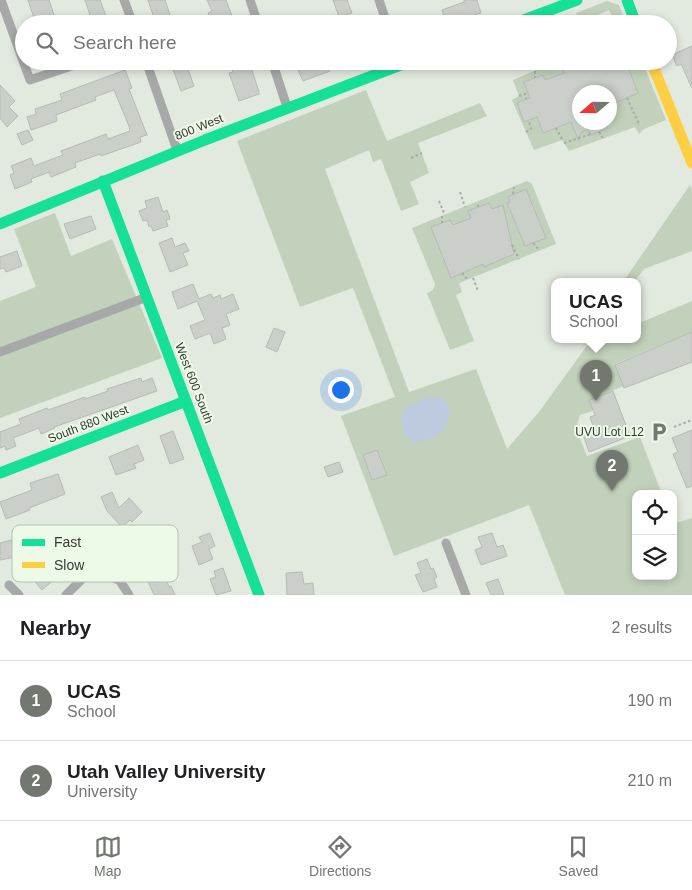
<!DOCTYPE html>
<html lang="en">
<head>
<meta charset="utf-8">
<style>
	body { margin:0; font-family:Helvetica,sans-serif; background:#f6f6f6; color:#202124 }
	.controls { position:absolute; right:15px; bottom:15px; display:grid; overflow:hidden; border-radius:10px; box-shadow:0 2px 8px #0003 }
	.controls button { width:45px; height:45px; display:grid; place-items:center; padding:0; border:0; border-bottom:1px solid #e0e0e0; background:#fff; color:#202124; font:25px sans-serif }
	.compass { position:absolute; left:572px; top:85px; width:45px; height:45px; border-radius:50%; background:#fff; box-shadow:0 2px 8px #0003; rotate:250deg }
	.you { position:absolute; left:340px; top:389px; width:18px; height:18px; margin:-12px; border:4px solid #fff; border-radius:50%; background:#1a73e8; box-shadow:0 0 0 8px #1a73e833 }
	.badge { display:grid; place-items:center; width:32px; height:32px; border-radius:50%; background:#727770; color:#fff; font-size:16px; font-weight:700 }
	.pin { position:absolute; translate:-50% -41px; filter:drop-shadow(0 1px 2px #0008) }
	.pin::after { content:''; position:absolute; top:26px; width:18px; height:15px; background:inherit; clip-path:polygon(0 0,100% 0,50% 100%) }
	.popup { position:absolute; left:551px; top:278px; width:90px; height:65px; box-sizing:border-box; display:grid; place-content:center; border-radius:10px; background:#fff; filter:drop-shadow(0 1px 4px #0005); font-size:16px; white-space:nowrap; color:#757577 }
	.popup b { font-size:19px; color:#202124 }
	.popup::after { content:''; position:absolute; left:50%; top:100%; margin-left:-10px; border:10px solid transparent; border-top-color:#fff }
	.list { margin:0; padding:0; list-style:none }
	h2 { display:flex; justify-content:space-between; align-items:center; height:65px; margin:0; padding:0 20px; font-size:21px }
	h2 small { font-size:16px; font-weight:400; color:#757577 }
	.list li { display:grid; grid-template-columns:32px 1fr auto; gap:15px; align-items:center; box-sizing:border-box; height:80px; padding:0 20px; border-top:1px solid #e0e0e0 }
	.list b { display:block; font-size:19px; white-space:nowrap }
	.list p { margin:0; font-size:16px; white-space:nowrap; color:#757577 }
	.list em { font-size:16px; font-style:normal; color:#757577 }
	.icon { flex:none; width:28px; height:28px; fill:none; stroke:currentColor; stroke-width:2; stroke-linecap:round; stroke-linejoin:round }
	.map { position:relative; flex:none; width:692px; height:595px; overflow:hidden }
	.search { position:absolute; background:#fff; box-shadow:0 2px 8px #0003; left:15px; right:15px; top:15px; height:55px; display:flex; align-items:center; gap:12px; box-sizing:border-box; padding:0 18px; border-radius:28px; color:#757577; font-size:19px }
	.sheet { height:225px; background:#fff }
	nav { display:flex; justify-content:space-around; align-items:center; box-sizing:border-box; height:70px; border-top:1px solid #e0e0e0; background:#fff; font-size:14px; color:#757577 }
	nav a { display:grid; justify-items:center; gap:2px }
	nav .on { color:#727770 }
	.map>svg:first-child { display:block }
	.green { fill:#c2d1bb; fill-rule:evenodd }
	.water { fill:#bdcadf }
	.building { fill:#cbcfc9; stroke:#b5bbb3 }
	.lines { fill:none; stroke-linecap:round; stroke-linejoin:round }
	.path { stroke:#a7aaa8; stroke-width:2; stroke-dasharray:2.5 2.5; stroke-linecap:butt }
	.street { stroke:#a6a9a8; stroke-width:9 }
	.fast { stroke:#16e098; stroke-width:11 }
	.slow { stroke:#ffcf43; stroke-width:11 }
	.labels { text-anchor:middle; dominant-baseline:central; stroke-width:4; stroke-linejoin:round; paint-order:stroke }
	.street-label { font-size:12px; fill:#363a34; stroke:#eefae8 }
	.poi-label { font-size:12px; fill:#363a34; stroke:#eefae8; text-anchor:end }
	.key { fill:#eefae8; stroke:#b7c0b2; stroke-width:1 }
	.key-label { font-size:14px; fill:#363a34 }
</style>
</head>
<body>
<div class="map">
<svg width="692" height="595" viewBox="0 0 692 595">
	<rect width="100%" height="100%" fill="#e2e9df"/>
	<!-- green -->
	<g class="green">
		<polygon points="607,1 619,5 626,24 616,24 609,10 582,22 578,19 576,13"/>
		<path d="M557 61H642L666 120 644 129 639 134 635 127 569 151 562 140 534 150 512 100 519 96 513 80ZM580 92H610V122H580Z"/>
		<polygon points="366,90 387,141 480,103 487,116 418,143 429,173 410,182 419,204 401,211 381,159 373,162 369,150 325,169 409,392 476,369 507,449 539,412 591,340 637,340 637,324 692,301 692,332 615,364 624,386 589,400 593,411 580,415 576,429 587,456 640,437 662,494 636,494 636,576 673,576 673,524 692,518 692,595 565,595 529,505 394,556 341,416 395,397 353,288 300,307 237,141"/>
		<polygon points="527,181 532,184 556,244 459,283 462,292 456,295 474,341 450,350 427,293 433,290 435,284 412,228"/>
		<polygon points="690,185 692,190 692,251 644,269 634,282 623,282"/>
		<polygon points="55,213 71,256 112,239 162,358 0,418 0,301 36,287 14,229"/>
	</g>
	<!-- water -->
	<path class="water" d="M427 397 443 398 450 411C444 436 439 436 415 443L404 434 401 417 407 408Z"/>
	<!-- building -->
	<g class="building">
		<polygon points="28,0 49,0 54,15 35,21"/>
		<polygon points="85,0 100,0 109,24 93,24"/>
		<polygon points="148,0 165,0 173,24 156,24"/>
		<polygon points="207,0 226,0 232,16 212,23 208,13 212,11"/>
		<polygon points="333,0 347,0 352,13 339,17"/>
		<polygon points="464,0 477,0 481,13 446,24 442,10 464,2"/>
		<polygon points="692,46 692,88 681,64 677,66 672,55"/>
		<polygon points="170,61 185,61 194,86 181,91"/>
		<polygon points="230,61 249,61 259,92 259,94 239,101 229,73 233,72"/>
		<polygon points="294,61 326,61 330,71 303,81"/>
		<polygon points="574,61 583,61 585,65 593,61 626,61 638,93 610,105 610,92 580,92 580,122 605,122 608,128 591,135 588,129 580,133 579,141 571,122 543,133 537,117 524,122 517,103 530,98 524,82 543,75 545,80 564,73 561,66"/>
		<polygon points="125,70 132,88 129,89 147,135 140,137 141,142 101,156 100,154 89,158 75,163 76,167 51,177 49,172 31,179 32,182 15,189 10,175 14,173 11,166 31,158 34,166 63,155 61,151 69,148 106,134 108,139 130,131 129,126 114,90 95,97 96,100 56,115 57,121 31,130 27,117 36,114 35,109 62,100 60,94"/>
		<polygon points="0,85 15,101 9,107 18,116 7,127 0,118"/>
		<polygon points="28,130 33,140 22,145 17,134"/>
		<polygon points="526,189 546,238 525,246 507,203 510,202 508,197"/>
		<polygon points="158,197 163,212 167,210 170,219 166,220 168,226 153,231 151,226 149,227 147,220 143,221 139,211 147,208 145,201"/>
		<polygon points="489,203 492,209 503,205 514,254 484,267 483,264 451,278 431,227 450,220 453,225 471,218 468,211"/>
		<polygon points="91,216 96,229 70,239 64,224"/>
		<polygon points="172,238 175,247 185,243 189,251 183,253 188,265 170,272 159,243"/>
		<polygon points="17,251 22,266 6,272 4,268 0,269 0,257"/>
		<polygon points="193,284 199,299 211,294 213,298 220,295 221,299 233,294 239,309 226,314 230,325 222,328 226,339 214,344 210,333 195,339 190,326 205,320 197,301 178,309 172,292"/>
		<polygon points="274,328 285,332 277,352 266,347"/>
		<polygon points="692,332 692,362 624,388 615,365"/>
		<polygon points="141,378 142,382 152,378 157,391 54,427 55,428 41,434 39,428 13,438 16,446 6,450 5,446 0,448 0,432 21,424 19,419 47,408 48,410 85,397 85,399 108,391 107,389"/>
		<polygon points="613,391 630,436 589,452 582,431 593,426 590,417 595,415 589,400"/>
		<polygon points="692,430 692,486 687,488 673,454 678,452 672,438"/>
		<polygon points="173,431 184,459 170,464 160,436"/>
		<polygon points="138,445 144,460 134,464 136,468 116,475 109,457"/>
		<polygon points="377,450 387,475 372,480 363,455"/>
		<polygon points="339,462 343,472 328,477 324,467"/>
		<polygon points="58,474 65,494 29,508 30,510 6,519 0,502 32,490 30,483"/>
		<polygon points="112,492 119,508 129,498 142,512 132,522 130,520 122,527 107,511 101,497"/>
		<polygon points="89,530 95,547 82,552 84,556 69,562 65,551 72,548 68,537"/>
		<polygon points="210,533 215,546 209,549 213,559 199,565 192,546 202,542 199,537"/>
		<polygon points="492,533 497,547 503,545 507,556 481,565 475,550 482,547 478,537"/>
		<polygon points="11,540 15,557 0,560 0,543"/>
		<polygon points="148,557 149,562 158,559 169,587 171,586 175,595 154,595 139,561"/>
		<polygon points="427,559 431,569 433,568 437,577 434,579 437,587 423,592 415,575 421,573 417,563"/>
		<polygon points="47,562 58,576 42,590 30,576"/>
		<polygon points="223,568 231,591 216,595 210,579 216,577 214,571"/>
		<polygon points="302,572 304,584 313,583 314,595 287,595 286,573"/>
		<polygon points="498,579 504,595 491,595 486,583"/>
	</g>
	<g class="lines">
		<!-- path -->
		<g class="path">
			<polyline points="571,61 571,62"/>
			<polyline points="535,71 535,78"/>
			<polyline points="519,96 525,94 526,99"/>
			<polyline points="627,98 639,124"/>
			<polyline points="556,128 562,139"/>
			<polyline points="526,132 531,129 529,122"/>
			<polyline points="599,132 603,138"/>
			<polyline points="564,143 591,134"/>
			<polyline points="411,158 422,153"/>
			<polyline points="460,192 465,207"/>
			<polyline points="513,194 514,187"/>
			<polyline points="439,201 445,215"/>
			<polyline points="478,207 478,202"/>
			<polyline points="442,216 442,223"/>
			<polyline points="533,243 539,250"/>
			<polyline points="512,245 519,259"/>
			<polyline points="462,273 468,280"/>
			<polyline points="473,278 478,291"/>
			<polyline points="674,427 692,420"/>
		</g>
		<!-- street -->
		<g class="street">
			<polyline points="1,0 30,80 86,61"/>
			<polyline points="124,0 133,24"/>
			<polyline points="250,0 258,24"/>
			<polyline points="379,0 387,24"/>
			<polyline points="146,61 177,150"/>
			<polyline points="272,61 287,107"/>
			<polyline points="0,352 147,297"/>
			<polyline points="446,543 466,595"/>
			<polyline points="9,585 19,595"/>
			<polyline points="66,595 83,578 97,574 108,575 120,581 129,595"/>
		</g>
		<!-- fast -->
		<g class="fast">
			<polyline points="627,0 636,24"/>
			<polyline points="513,24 577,0"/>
			<polyline points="103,181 259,595"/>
			<polyline points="0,224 205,140 411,61"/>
			<polyline points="0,473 186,401"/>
		</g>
		<!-- slow -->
		<polyline class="slow" points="651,61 692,163"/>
	</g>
	<!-- icons -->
	<defs>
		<symbol id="parking-bare" viewBox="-9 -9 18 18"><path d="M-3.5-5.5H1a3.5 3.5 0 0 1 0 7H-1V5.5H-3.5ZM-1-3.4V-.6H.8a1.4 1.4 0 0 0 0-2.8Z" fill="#727770" stroke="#eefae8" stroke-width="2.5" paint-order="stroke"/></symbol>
	</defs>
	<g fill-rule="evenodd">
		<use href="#parking-bare" x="645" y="418" width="28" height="28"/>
	</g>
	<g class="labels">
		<!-- street labels -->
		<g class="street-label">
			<text transform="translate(199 127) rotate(-22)">800 West</text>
			<text transform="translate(194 383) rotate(69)">West 600 South</text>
			<text transform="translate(88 424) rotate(-21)">South 880 West</text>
		</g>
		<!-- poi labels -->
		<g class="poi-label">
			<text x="644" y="432">UVU Lot L12</text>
		</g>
	</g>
	<!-- legend -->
	<rect x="12" y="525" width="166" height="57" rx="8" class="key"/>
	<rect x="22" y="539" width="23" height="7" fill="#16e098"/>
	<rect x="22" y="562" width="23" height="6" fill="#ffcf43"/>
	<g class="key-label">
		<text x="54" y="547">Fast</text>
		<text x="54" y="570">Slow</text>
	</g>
</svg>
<div class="controls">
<button><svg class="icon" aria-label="locate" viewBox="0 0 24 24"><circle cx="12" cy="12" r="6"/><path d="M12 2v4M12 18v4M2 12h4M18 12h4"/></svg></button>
<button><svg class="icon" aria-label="layers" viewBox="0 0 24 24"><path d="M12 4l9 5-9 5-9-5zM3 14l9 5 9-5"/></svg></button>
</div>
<svg class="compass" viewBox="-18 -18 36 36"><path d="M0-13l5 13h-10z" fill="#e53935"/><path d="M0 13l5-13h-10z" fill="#757577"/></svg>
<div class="you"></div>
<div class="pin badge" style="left:596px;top:401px">1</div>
<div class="popup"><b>UCAS</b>School</div>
<div class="pin badge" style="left:612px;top:491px">2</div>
<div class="search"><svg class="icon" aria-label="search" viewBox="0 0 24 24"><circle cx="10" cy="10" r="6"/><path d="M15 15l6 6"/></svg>Search here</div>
</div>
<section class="sheet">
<h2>Nearby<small>2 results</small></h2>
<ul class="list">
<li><span class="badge">1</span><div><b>UCAS</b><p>School</p></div><em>190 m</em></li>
<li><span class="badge">2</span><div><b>Utah Valley University</b><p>University</p></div><em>210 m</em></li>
</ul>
</section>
<nav>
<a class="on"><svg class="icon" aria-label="map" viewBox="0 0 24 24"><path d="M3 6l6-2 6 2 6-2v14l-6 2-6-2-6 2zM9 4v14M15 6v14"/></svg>Map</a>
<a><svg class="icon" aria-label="directions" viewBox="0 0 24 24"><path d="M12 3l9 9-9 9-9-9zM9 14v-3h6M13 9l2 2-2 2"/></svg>Directions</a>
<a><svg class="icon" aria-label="saved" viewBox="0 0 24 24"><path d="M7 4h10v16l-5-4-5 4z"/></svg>Saved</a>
</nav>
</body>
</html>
